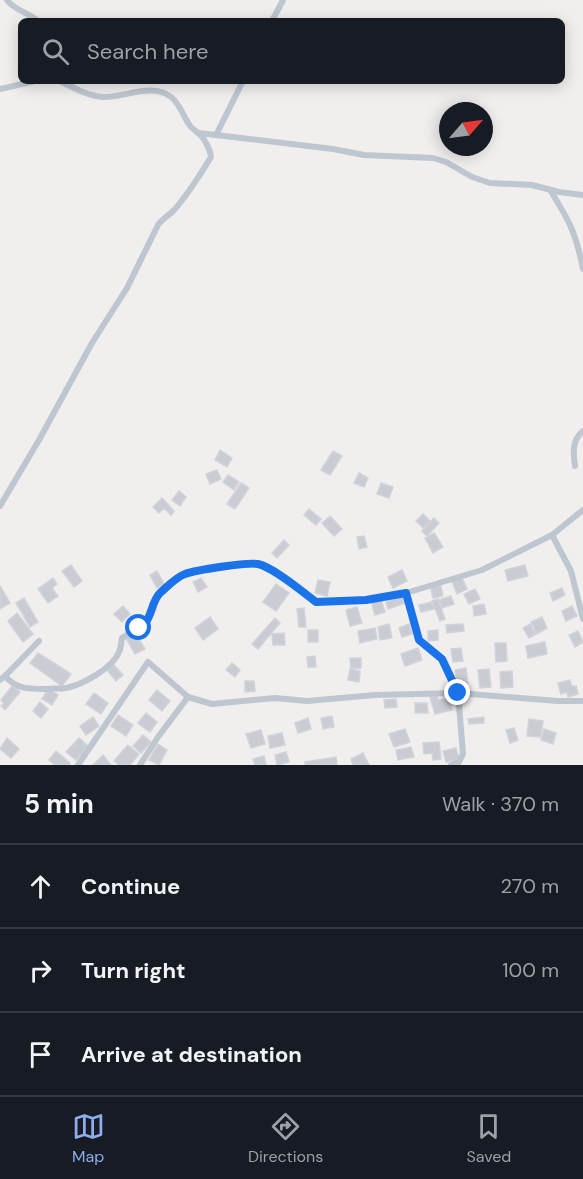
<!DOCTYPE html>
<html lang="en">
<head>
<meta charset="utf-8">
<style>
	body { margin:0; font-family:"DM Sans",sans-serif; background:#242831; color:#f1f3f6 }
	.compass { position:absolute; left:439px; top:102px; width:54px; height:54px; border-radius:50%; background:#171b24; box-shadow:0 3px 15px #0003; rotate:62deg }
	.stop { position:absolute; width:18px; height:18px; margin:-14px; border:4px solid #1a73e8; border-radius:50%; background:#fff }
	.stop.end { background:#1a73e8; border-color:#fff; box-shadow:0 2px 6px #0008 }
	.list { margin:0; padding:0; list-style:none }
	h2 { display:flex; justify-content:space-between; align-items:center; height:78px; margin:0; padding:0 24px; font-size:26px }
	h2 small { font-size:20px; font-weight:400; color:#9ea1a6 }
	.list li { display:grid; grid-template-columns:39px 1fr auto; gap:18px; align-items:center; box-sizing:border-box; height:84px; padding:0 24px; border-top:2px solid #363941 }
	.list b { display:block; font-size:22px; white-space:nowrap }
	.list em { font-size:20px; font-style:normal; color:#9ea1a6 }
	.icon { flex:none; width:33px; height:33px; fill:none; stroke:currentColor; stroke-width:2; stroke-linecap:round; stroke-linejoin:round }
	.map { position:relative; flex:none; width:583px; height:765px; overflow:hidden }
	.search { position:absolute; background:#171b24; box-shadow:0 3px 15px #0003; left:18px; right:18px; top:18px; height:66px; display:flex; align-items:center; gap:15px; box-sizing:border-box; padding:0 21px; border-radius:9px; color:#9ea1a6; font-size:22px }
	.sheet { height:330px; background:#171b24 }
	nav { display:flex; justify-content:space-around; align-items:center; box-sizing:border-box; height:84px; border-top:2px solid #363941; background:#171b24; font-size:16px; color:#9ea1a6 }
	nav a { display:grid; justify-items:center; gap:3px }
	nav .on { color:#8faded }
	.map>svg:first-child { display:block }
	.building { fill:#caccd4; stroke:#d2d3da; stroke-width:1.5 }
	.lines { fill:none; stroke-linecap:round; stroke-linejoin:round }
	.minor { stroke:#bec6d0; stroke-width:6 }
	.route { stroke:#1a73e8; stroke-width:8 }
</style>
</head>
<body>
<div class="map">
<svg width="583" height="765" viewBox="0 0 583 765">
	<rect width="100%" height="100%" fill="#f1eeee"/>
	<!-- building -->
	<g class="building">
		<polygon points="220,450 232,458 227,467 215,460"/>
		<polygon points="333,451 342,456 330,475 321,470"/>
		<polygon points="217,470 221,479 210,484 206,474"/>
		<polygon points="359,473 368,478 364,487 354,483"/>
		<polygon points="228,475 239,482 234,490 223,482"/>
		<polygon points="241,483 249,488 235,509 227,504"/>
		<polygon points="381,483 393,487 389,498 377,494"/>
		<polygon points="179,491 186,497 180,506 172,500"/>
		<polygon points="162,498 174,511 171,515 164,508 159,513 153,507"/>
		<polygon points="309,509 321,519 316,525 304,515"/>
		<polygon points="423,514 431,522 423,528 416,521"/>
		<polygon points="330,516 342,529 334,536 322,523"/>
		<polygon points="434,518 439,523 427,536 422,531"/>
		<polygon points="434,533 443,547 433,553 425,538"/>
		<polygon points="364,536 367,547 359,549 357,537"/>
		<polygon points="284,540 289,545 277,558 272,553"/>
		<polygon points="71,565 82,581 74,587 62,571"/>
		<polygon points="525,565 528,576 508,581 505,570"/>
		<polygon points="402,570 407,581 393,588 388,577"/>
		<polygon points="157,571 164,584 157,588 150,575"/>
		<polygon points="53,578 57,584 52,588 58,596 48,603 38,589"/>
		<polygon points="201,578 207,587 198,592 193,582"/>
		<polygon points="462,578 467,589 457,594 452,582"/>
		<polygon points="318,580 330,582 327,596 315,593"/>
		<polygon points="276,584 289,593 276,611 263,602"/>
		<polygon points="0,586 10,603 0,609"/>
		<polygon points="441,586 443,596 433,598 431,588"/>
		<polygon points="562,588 565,595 553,601 550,593"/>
		<polygon points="475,589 480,599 469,604 464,594"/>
		<polygon points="402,596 405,603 388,609 386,602"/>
		<polygon points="451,596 454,604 442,608 439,600"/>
		<polygon points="24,598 38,622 30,627 16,603"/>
		<polygon points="381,599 385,612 375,615 371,601"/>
		<polygon points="438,599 445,619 440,621 432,601"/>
		<polygon points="432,602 434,609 421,612 419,605"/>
		<polygon points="484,604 486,614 474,616 473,606"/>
		<polygon points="123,606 130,614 122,622 114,614"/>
		<polygon points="572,606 577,616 566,621 562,611"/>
		<polygon points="357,607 362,623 350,626 346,610"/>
		<polygon points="304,608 306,627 299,627 297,609"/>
		<polygon points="17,613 33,634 23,642 8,621"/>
		<polygon points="210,617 218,629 203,640 195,628"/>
		<polygon points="542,617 547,628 537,634 531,622"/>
		<polygon points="275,618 280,623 258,649 252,644"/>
		<polygon points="389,624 392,638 380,640 378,627"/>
		<polygon points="409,624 412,634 402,637 399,628"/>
		<polygon points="463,624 464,631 447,633 446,625"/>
		<polygon points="530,624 536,634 529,638 523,628"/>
		<polygon points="375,628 377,639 360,643 358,631"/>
		<rect x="308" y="630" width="10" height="12"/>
		<polygon points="438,630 438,640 428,641 428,631"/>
		<polygon points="578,631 583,642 575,647 569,635"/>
		<polygon points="135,633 145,649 135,654 126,638"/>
		<polygon points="284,633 285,645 273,645 272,634"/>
		<polygon points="545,642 547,654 528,658 526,646"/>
		<polygon points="495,643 506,643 507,661 496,662"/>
		<polygon points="418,648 422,660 405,666 401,654"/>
		<polygon points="461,648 463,661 453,662 451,649"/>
		<polygon points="38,653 71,674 62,686 30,663"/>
		<polygon points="315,656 316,667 308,667 307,657"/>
		<polygon points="350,658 361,658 361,668 351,669"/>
		<polygon points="232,663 240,670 235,677 226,670"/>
		<polygon points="114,665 123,675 116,681 107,670"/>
		<polygon points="466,668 468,684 457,686 455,670"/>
		<polygon points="350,669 360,671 359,682 348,680"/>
		<polygon points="489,669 491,687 480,688 478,670"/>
		<polygon points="512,671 513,687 501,688 500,672"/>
		<polygon points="570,680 572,686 576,686 578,694 568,697 567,692 561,694 558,683"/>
		<polygon points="245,681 254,681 255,691 245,692"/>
		<polygon points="12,686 20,692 5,710 1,706 4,703 1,700"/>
		<polygon points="48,689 58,695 52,705 42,699"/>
		<polygon points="157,690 170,701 162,711 149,700"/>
		<polygon points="94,693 108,703 101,714 86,704"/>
		<polygon points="437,695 438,700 449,698 452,710 435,714 430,697"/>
		<polygon points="396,699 397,707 385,708 384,700"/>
		<polygon points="40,702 48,709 41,718 33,711"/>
		<polygon points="415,703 427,703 428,713 415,713"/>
		<polygon points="146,713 157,722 150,732 138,723"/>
		<polygon points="118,715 133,725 126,736 111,726"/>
		<polygon points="332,716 334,727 323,729 321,718"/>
		<polygon points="93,717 99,726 86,735 80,726"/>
		<polygon points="484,717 484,723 469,724 468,719"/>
		<polygon points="308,718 311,729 298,733 295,723"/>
		<polygon points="529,719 543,721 541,737 527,736"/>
		<polygon points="514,728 518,740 510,743 506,730"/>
		<polygon points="405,729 410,742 394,747 389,734"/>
		<polygon points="544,729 556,733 553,744 541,740"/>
		<polygon points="261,730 265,744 251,748 246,734"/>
		<polygon points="282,733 285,745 270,748 268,736"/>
		<polygon points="143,735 151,742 141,753 133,746"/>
		<polygon points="7,738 19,749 11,758 0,749"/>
		<polygon points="79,738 88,746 76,760 66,752"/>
		<polygon points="439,742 441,759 433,760 432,753 424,754 423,743"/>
		<polygon points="158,744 167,750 159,765 149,760"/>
		<polygon points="128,745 139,754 130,765 119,765 114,761"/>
		<polygon points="411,747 414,757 398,760 396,750"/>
		<polygon points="456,748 459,759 446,762 443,751"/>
		<polygon points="56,751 70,763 69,765 55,765 49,760"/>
		<polygon points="286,752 289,762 277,765 275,755"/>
		<polygon points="363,753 369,765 353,765 351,759"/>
		<polygon points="103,755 111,765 93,765"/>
		<polygon points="264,756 266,765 255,765 253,759"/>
		<polygon points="336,757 337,765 305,765 305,762"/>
	</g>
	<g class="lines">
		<!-- minor -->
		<g class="minor">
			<path d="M7 0C15 11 28 12 38 21"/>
			<polyline points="272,21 283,0"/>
			<polyline points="0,89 35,81"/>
			<polyline points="199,133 333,149 364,155 433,158 446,162 472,177 490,183 532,185 559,192 583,195"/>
			<polyline points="216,135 243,81"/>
			<path d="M550 190C569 220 576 233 583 269"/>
			<path d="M575 466C573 453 572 440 583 431"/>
			<path d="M0 506 39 440 92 343 127 288 158 225C163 218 170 215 175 209 189 193 200 175 211 157 210 149 204 137 198 133 196 131 193 129 191 127 183 117 181 105 171 97 152 82 124 98 103 97 88 96 74 88 60 81"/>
			<polyline points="552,535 571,571 583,619"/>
			<polyline points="406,593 419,640 442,659 458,693 463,754 459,762 451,765"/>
			<polyline points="5,676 39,641"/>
			<path d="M0 680 5 676C17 690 30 689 47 689 54 688 60 689 66 688 82 685 113 668 119 652 121 648 121 642 122 638L143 625 152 612 156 597 171 583 184 574 218 567 258 564 290 581 316 602 366 600 406 593 482 570 552 535 583 510"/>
			<polyline points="78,765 148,662 188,697 212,704 275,698 307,701 375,695 458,693 558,701 583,701"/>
			<polyline points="140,765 158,737 188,697"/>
		</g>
	</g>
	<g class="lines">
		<!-- route -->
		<path class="route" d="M139 628C153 620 150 603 160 593 167 587 176 577 185 574 196 570 247 562 258 564 273 567 303 592 316 602L366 600 406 593 419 640 442 659 458 693"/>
	</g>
</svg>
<svg class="compass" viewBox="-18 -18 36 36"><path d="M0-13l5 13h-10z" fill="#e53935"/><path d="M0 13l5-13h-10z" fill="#9ea1a6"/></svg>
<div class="stop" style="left:139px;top:628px"></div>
<div class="stop end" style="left:458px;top:693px"></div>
<div class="search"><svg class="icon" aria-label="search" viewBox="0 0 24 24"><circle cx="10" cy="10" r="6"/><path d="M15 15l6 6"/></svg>Search here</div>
</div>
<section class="sheet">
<h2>5 min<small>Walk · 370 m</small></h2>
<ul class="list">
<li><svg class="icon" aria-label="ahead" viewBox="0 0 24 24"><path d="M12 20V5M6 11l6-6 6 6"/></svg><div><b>Continue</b></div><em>270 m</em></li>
<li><svg class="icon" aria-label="right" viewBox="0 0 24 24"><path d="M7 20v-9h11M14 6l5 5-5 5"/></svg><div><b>Turn right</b></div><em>100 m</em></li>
<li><svg class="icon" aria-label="arrive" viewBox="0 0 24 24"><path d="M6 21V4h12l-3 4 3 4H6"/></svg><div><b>Arrive at destination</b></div></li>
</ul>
</section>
<nav>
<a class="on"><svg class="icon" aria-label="map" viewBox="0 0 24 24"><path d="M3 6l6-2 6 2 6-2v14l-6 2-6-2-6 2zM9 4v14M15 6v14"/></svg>Map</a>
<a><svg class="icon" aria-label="directions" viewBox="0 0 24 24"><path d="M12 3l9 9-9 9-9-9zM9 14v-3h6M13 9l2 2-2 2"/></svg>Directions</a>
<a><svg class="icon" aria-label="saved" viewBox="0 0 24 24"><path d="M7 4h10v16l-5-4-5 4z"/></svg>Saved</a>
</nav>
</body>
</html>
